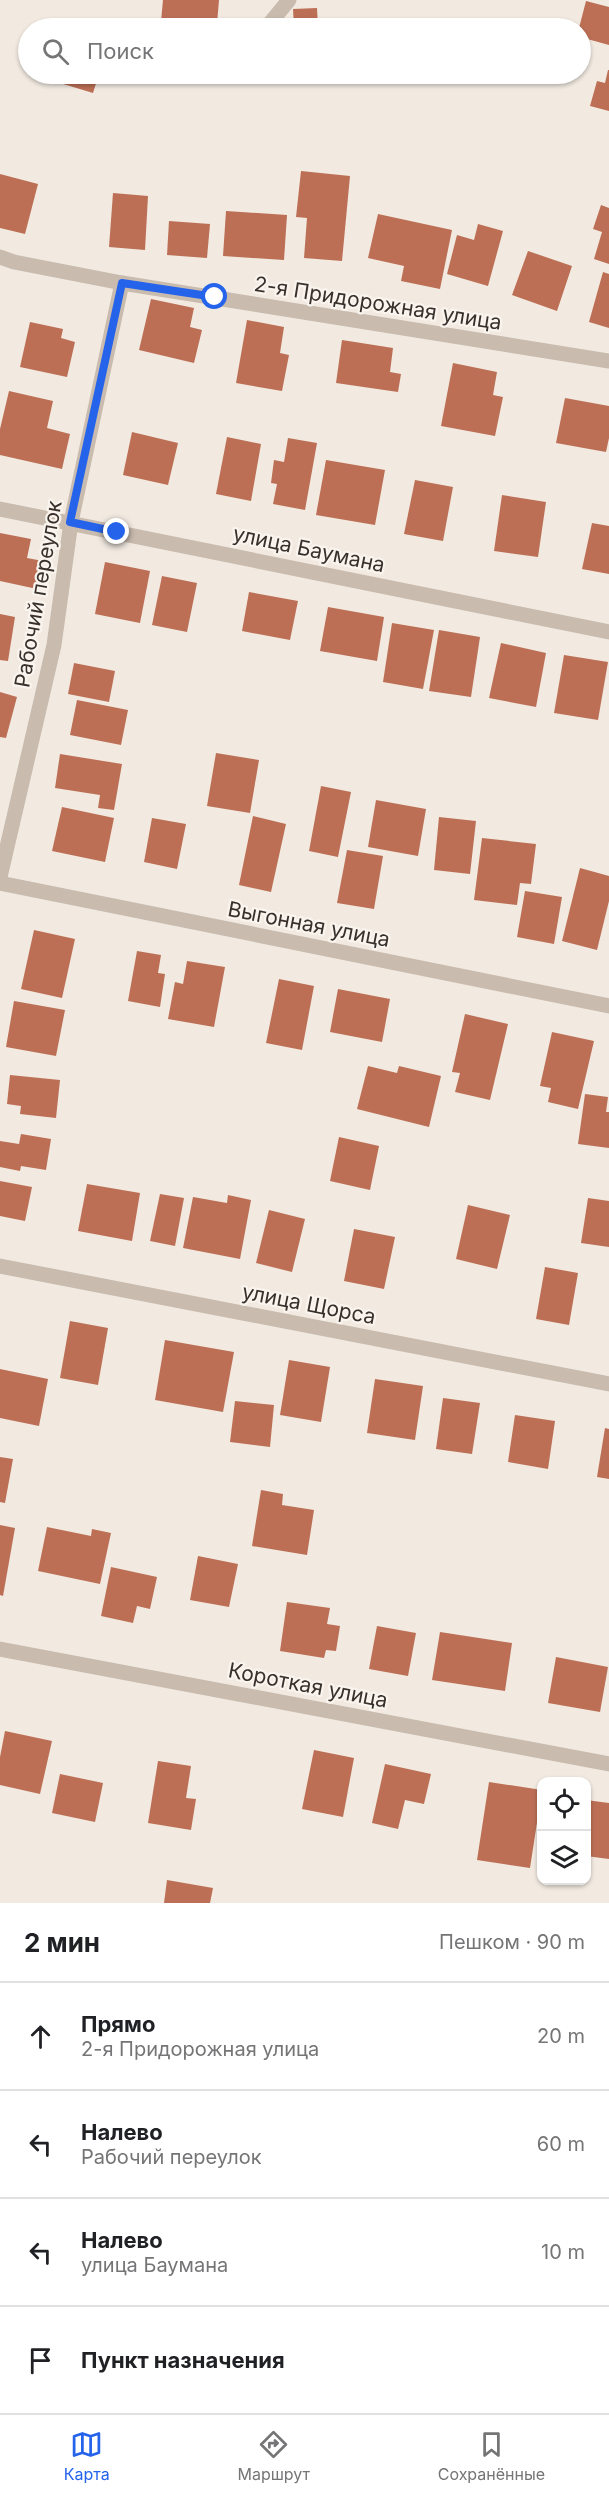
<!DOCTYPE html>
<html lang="ru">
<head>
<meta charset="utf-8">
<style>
	body { margin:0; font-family:Inter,sans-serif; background:#f2f2f2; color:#202124 }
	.controls { position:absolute; right:18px; bottom:18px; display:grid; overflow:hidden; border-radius:12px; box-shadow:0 2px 4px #0004 }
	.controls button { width:54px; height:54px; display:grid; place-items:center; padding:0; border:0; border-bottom:2px solid #e0e0e0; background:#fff; color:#202124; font:30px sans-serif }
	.stop { position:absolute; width:18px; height:18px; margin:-14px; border:4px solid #2563eb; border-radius:50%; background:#fff }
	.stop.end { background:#2563eb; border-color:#fff; box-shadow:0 2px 6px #0008 }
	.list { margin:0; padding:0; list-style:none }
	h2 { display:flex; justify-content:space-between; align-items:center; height:78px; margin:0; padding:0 24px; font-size:26px }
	h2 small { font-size:20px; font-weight:400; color:#757577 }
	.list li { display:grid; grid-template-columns:39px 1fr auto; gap:18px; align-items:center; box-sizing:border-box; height:108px; padding:0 24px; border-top:2px solid #e0e0e0 }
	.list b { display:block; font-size:22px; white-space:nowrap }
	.list p { margin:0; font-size:20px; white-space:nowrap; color:#757577 }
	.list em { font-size:20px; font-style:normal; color:#757577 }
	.icon { flex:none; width:33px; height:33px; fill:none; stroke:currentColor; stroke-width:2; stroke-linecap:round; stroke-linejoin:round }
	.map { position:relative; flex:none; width:609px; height:1903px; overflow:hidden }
	.search { position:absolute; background:#fff; box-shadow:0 2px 4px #0004; left:18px; right:18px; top:18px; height:66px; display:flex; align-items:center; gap:15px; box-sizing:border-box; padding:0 21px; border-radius:33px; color:#757577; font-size:22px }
	.sheet { height:510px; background:#fff }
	nav { display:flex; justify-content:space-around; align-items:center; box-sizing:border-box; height:84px; border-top:2px solid #e0e0e0; background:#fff; font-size:16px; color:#757577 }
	nav a { display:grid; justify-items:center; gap:3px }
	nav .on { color:#2563eb }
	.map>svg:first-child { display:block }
	.building { fill:#bc6f55 }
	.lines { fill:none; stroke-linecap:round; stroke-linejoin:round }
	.minor { stroke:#c9bbae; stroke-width:15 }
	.route { stroke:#2563eb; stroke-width:8 }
	.labels { text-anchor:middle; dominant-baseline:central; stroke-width:4.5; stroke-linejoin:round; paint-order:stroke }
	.street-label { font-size:21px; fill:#39302c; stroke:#f9f4ee }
</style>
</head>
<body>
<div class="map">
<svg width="609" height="1903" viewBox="0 0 609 1903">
	<rect width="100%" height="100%" fill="#f2eae1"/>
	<!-- building -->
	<g class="building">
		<polygon points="163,0 219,0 217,24 161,21"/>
		<polygon points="586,1 609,7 609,45 580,37 579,28"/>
		<polygon points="317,8 318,28 294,28 293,9"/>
		<polygon points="608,70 609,70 609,111 590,106 597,81 605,83"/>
		<polygon points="52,74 99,74 93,93 50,80"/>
		<polygon points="301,171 350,176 342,261 304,258 307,218 296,217"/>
		<polygon points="0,174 38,184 25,234 0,228"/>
		<polygon points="113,193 148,196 145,250 109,247"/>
		<polygon points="601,205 609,208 609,264 594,259 602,232 593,229"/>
		<polygon points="226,211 287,215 284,260 223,256"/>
		<polygon points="378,214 452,230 440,289 401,281 404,266 368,258"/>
		<polygon points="169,221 210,224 207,258 167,255"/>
		<polygon points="478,224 503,231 488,286 447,274 457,235 474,240"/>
		<polygon points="528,251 572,266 557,311 512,295"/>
		<polygon points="603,272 609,274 609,328 589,322"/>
		<polygon points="151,299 194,308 190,327 202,330 194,363 139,350"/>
		<polygon points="247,320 284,327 280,353 289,355 282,391 236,383"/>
		<polygon points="30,322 63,329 61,338 75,342 67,377 20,367"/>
		<polygon points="342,340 393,348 390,372 401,374 398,392 336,383"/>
		<polygon points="453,363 497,372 493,395 503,397 495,436 441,426"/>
		<polygon points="9,391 53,401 47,428 70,434 62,469 0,455 0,429"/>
		<polygon points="565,398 609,406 609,438 606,452 556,443"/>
		<polygon points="132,432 178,443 168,485 123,475"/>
		<polygon points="227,437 261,444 251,501 216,494"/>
		<polygon points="288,438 317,443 305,510 273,504 277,484 271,483 274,460 284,462"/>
		<polygon points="326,460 385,470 375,525 316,515"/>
		<polygon points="415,480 453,487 443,541 404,534"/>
		<polygon points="502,495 546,502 538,557 494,551"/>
		<polygon points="592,523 609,526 609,574 582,569"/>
		<polygon points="0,533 31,539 27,558 43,561 37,589 0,581"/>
		<polygon points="105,562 150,571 140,623 95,614"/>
		<polygon points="162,576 197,583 187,632 152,625"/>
		<polygon points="249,592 298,601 290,640 242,631"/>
		<polygon points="328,607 384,617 377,661 320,651"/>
		<polygon points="0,614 15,617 8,661 0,660"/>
		<polygon points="392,623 434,630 423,689 383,682"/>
		<polygon points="439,630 480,637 471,697 429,691"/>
		<polygon points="501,643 546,653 536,707 489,698"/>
		<polygon points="564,655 608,662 598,720 554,713"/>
		<polygon points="74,663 115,671 109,702 68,694"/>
		<polygon points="0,692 17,697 6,738 0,737"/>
		<polygon points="77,700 128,710 121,745 70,735"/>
		<polygon points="216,753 259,760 250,813 207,806"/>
		<polygon points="60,754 122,764 114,810 98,808 100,795 55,788"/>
		<polygon points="321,786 351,792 338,857 309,851"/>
		<polygon points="376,800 426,809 418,856 368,847"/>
		<polygon points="62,807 114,818 105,862 52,851"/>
		<polygon points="253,816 286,824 271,892 239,885"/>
		<polygon points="439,817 476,821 470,874 434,870"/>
		<polygon points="152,818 186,824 177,869 144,862"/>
		<polygon points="482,838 536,844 531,884 520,883 517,905 474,900"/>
		<polygon points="347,850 383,856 374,909 337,903"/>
		<polygon points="580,868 609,876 609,901 597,950 562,941"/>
		<polygon points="525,891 562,897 554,944 517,937"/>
		<polygon points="34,930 75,939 62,998 21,989"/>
		<polygon points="137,951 161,955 158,973 165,974 160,1007 128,1001"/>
		<polygon points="187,961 225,967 214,1027 168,1019 175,982 183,984"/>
		<polygon points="279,979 314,986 302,1050 266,1043"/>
		<polygon points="338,989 390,999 382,1042 330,1032"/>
		<polygon points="14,1001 65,1010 56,1056 6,1047"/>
		<polygon points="465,1014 508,1024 490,1100 455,1092 460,1073 452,1072"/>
		<polygon points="552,1032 594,1041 578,1109 548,1102 551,1088 540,1086"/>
		<polygon points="368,1066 397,1073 399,1066 441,1076 429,1127 357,1109"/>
		<polygon points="10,1075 60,1080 56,1118 20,1114 21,1106 7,1104"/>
		<polygon points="585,1094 608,1097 606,1112 609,1112 609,1148 578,1144"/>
		<polygon points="21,1134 51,1139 46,1170 21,1166 20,1171 0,1167 0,1141 19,1144"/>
		<polygon points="339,1137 379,1146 370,1190 330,1181"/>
		<polygon points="0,1181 32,1187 25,1221 0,1216"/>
		<polygon points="87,1184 140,1193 132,1241 78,1231"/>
		<polygon points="160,1194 184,1198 175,1246 150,1241"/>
		<polygon points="228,1195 251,1200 240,1259 183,1248 193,1197 227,1203"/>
		<polygon points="588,1198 609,1201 609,1247 581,1243"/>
		<polygon points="468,1205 510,1215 497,1269 456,1259"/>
		<polygon points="269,1210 305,1219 292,1272 256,1263"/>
		<polygon points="354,1229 395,1237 384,1289 344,1281"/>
		<polygon points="545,1267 578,1273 569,1325 536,1319"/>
		<polygon points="70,1321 108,1328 98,1385 60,1378"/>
		<polygon points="165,1340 234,1352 223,1412 155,1400"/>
		<polygon points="289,1360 330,1367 321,1422 280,1415"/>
		<polygon points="0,1369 48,1379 39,1426 0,1418"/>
		<polygon points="375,1379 423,1386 415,1440 367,1433"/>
		<polygon points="443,1398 480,1403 472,1454 436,1449"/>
		<polygon points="235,1401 274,1405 270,1447 230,1442"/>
		<polygon points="515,1415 555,1421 548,1469 508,1462"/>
		<polygon points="605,1428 609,1429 609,1479 597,1477"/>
		<polygon points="0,1457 13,1459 5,1503 0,1502"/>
		<polygon points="261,1490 283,1494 282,1505 314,1510 307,1555 252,1546"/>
		<polygon points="0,1525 15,1528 3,1596 0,1595"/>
		<polygon points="47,1527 91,1536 92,1529 111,1533 100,1584 38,1571"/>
		<polygon points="198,1556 238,1564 229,1607 190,1600"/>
		<polygon points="111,1567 157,1577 150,1609 137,1606 133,1623 101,1616"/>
		<polygon points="287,1602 330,1608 327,1624 340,1626 336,1651 326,1650 324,1658 280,1651"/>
		<polygon points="377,1626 416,1633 408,1676 369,1669"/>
		<polygon points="440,1632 512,1643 505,1691 432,1680"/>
		<polygon points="556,1657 608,1667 600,1712 548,1703"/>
		<polygon points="5,1731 52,1741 40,1794 0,1785 0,1757"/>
		<polygon points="314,1750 354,1758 343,1817 302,1809"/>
		<polygon points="158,1761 191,1766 186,1798 196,1799 191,1830 148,1823"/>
		<polygon points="385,1764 431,1774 424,1804 405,1800 398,1829 372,1823"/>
		<polygon points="60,1774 103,1783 95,1822 52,1813"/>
		<polygon points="489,1782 542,1790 530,1868 477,1860"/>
		<polygon points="586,1800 609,1803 609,1859 586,1856"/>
		<polygon points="167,1880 213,1888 210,1903 164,1903"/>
	</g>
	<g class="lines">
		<!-- minor -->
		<g class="minor">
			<polyline points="266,28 289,0"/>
			<polyline points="0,257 14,262 122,283 609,361"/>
			<polyline points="0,509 609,632"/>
			<polyline points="0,877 54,645 71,522 122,283"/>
			<polyline points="0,883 609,1006"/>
			<polyline points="0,1266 609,1384"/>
			<polyline points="0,1649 609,1764"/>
		</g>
	</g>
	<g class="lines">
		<!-- route -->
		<polyline class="route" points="117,532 70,522 122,283 215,297"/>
	</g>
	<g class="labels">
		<!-- street labels -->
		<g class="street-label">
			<text transform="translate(378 303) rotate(9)">2-я Придорожная улица</text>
			<text transform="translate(309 549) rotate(12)">улица Баумана</text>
			<text transform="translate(38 594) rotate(-80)">Рабочий переулок</text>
			<text transform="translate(309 924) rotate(11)">Выгонная улица</text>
			<text transform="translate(309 1304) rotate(11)">улица Щорса</text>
			<text transform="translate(308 1685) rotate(11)">Короткая улица</text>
		</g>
	</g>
</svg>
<div class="controls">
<button><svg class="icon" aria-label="locate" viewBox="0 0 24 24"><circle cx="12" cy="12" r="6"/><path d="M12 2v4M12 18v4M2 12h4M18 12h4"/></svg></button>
<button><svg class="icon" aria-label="layers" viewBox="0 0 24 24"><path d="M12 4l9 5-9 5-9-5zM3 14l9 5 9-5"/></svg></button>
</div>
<div class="stop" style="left:215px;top:297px"></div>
<div class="stop end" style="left:117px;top:532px"></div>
<div class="search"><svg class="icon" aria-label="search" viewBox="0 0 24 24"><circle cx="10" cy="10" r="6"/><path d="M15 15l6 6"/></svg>Поиск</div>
</div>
<section class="sheet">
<h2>2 мин<small>Пешком · 90 m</small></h2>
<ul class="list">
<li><svg class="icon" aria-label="ahead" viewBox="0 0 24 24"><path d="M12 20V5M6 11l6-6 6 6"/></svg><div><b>Прямо</b><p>2-я Придорожная улица</p></div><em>20 m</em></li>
<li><svg class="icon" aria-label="left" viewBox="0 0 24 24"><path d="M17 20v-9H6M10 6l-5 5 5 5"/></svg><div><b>Налево</b><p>Рабочий переулок</p></div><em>60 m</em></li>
<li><svg class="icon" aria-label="left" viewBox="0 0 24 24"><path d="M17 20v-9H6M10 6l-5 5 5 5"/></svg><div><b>Налево</b><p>улица Баумана</p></div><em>10 m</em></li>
<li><svg class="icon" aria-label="arrive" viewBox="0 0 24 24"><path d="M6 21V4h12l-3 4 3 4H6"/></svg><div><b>Пункт назначения</b></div></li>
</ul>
</section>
<nav>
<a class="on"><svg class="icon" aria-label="map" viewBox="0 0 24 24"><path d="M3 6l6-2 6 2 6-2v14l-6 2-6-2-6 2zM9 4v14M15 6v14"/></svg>Карта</a>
<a><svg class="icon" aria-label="directions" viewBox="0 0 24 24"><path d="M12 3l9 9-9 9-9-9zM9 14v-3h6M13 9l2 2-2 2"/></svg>Маршрут</a>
<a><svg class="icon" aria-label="saved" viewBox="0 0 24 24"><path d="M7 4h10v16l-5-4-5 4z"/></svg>Сохранённые</a>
</nav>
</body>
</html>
